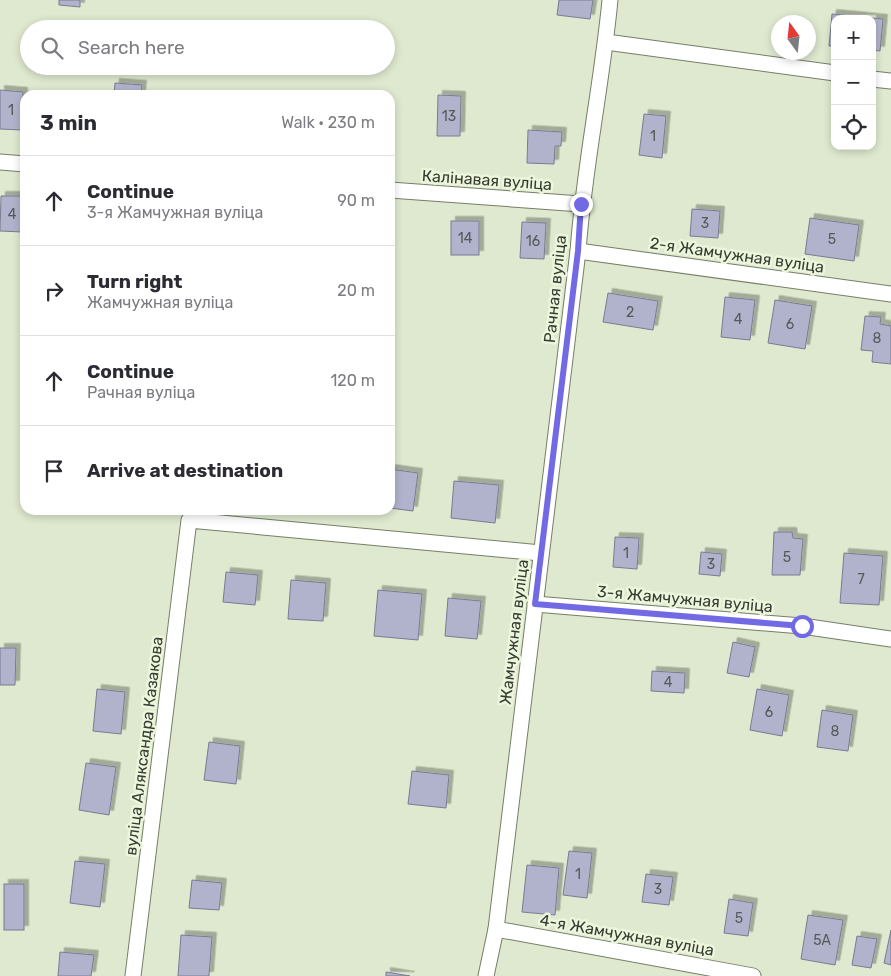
<!DOCTYPE html>
<html lang="en">
<head>
<meta charset="utf-8">
<style>
	body { margin:0; font-family:Rubik,sans-serif; background:#f7f7f7; color:#2b2b33 }
	.controls { position:absolute; right:15px; top:15px; display:grid; overflow:hidden; border-radius:10px; box-shadow:0 2px 8px #0003 }
	.controls button { width:45px; height:45px; display:grid; place-items:center; padding:0; border:0; border-bottom:1px solid #e1e1e2; background:#fff; color:#2b2b33; font:25px sans-serif }
	.compass { position:absolute; left:771px; top:15px; width:45px; height:45px; border-radius:50%; background:#fff; box-shadow:0 2px 8px #0003; rotate:345deg }
	.stop { position:absolute; width:15px; height:15px; margin:-11px; border:4px solid #716ae4; border-radius:50%; background:#fff }
	.stop.end { background:#716ae4; border-color:#fff; box-shadow:0 1px 5px #0008 }
	.list { margin:0; padding:0; list-style:none }
	h2 { display:flex; justify-content:space-between; align-items:center; height:65px; margin:0; padding:0 20px; font-size:21px }
	h2 small { font-size:16px; font-weight:400; color:#7c7c81 }
	.list li { display:grid; grid-template-columns:32px 1fr auto; gap:15px; align-items:center; box-sizing:border-box; height:90px; padding:0 20px; border-top:1px solid #e1e1e2 }
	.list b { display:block; font-size:19px; white-space:nowrap }
	.list p { margin:0; font-size:16px; white-space:nowrap; color:#7c7c81 }
	.list em { font-size:16px; font-style:normal; color:#7c7c81 }
	.icon { flex:none; width:28px; height:28px; fill:none; stroke:currentColor; stroke-width:2; stroke-linecap:round; stroke-linejoin:round }
	.map { position:relative; flex:none; width:891px; height:976px; overflow:hidden }
	.search { position:absolute; background:#fff; box-shadow:0 2px 8px #0003; left:20px; top:20px; width:375px; height:55px; display:flex; align-items:center; gap:12px; box-sizing:border-box; padding:0 18px; border-radius:28px; color:#7c7c81; font-size:19px }
	.panel { position:absolute; background:#fff; box-shadow:0 2px 8px #0003; left:20px; top:90px; width:375px; height:425px; border-radius:15px }
	.map>svg:first-child { display:block }
	.building { fill:#b1b3cd; stroke:#797b93; filter:url(#shadow) }
	.lines { fill:none; stroke-linecap:round; stroke-linejoin:round }
	.street-casing { stroke:#757f68; stroke-width:17 }
	.street { stroke:#fff; stroke-width:15 }
	.route { stroke:#716ae4; stroke-width:6 }
	.labels { text-anchor:middle; dominant-baseline:central; stroke-width:5; stroke-linejoin:round; paint-order:stroke }
	.number-label { font-size:14px; fill:#565a59 }
	.street-label { font-size:16px; fill:#383c32; stroke:#ebf6dc }
</style>
</head>
<body>
<div class="map">
<svg width="891" height="976" viewBox="0 0 891 976">
	<defs>
		<filter id="shadow"><feDropShadow dx="4.5" dy="-4.5" stdDeviation="0" flood-color="#0004"/></filter>
	</defs>
	<rect width="100%" height="100%" fill="#dee9cf"/>
	<!-- building -->
	<g class="building">
		<polygon points="59,0 80,0 80,7 59,5"/>
		<polygon points="559,0 593,0 590,19 557,15"/>
		<polygon points="832,14 883,19 880,51 872,50 872,19 835,19 835,46 829,46"/>
		<polygon points="115,83 142,85 141,95 114,95"/>
		<polygon points="0,90 23,92 22,130 0,129"/>
		<polygon points="438,95 461,96 460,136 437,136"/>
		<polygon points="644,114 666,116 662,158 639,155"/>
		<polygon points="528,130 562,132 561,146 555,146 554,164 527,163"/>
		<polygon points="1,196 24,196 23,232 0,231"/>
		<polygon points="692,209 720,211 718,238 690,236"/>
		<polygon points="810,218 859,225 854,261 805,254"/>
		<rect x="451" y="221" width="28" height="34"/>
		<polygon points="522,222 546,223 544,259 520,258"/>
		<polygon points="608,293 658,301 653,330 603,322"/>
		<polygon points="725,297 755,300 750,340 721,337"/>
		<polygon points="775,300 812,306 805,349 768,343"/>
		<polygon points="865,316 881,317 880,324 891,326 891,364 872,362 873,351 861,350"/>
		<polygon points="390,469 418,473 413,511 390,508"/>
		<polygon points="454,481 499,485 495,523 451,518"/>
		<polygon points="774,532 792,532 793,538 803,539 800,575 772,575"/>
		<polygon points="615,537 639,538 637,569 613,567"/>
		<polygon points="701,552 722,554 720,576 699,574"/>
		<polygon points="844,553 883,556 879,605 840,603"/>
		<polygon points="226,572 258,575 255,605 223,602"/>
		<polygon points="291,580 326,583 323,621 288,619"/>
		<polygon points="378,590 422,594 418,640 374,636"/>
		<polygon points="448,598 481,601 477,639 445,636"/>
		<polygon points="733,642 755,647 749,677 727,673"/>
		<polygon points="0,648 16,648 15,685 0,685"/>
		<polygon points="652,671 685,673 684,693 651,691"/>
		<polygon points="97,689 125,692 121,734 93,731"/>
		<polygon points="757,689 789,695 782,736 750,730"/>
		<polygon points="822,710 853,715 848,751 817,747"/>
		<polygon points="209,742 240,746 236,784 204,780"/>
		<polygon points="86,763 116,767 109,815 79,810"/>
		<polygon points="412,771 449,775 446,808 408,804"/>
		<polygon points="569,851 592,853 587,898 563,895"/>
		<polygon points="75,861 105,864 100,907 70,903"/>
		<polygon points="527,865 559,868 555,915 522,912"/>
		<polygon points="646,874 673,877 669,905 642,902"/>
		<polygon points="192,880 222,883 219,910 189,908"/>
		<rect x="4" y="884" width="20" height="46"/>
		<polygon points="729,899 753,903 748,936 724,933"/>
		<polygon points="808,915 843,920 835,965 801,959"/>
		<polygon points="891,930 891,965 884,963"/>
		<polygon points="181,935 212,937 209,976 178,976"/>
		<polygon points="857,936 877,939 871,968 852,965"/>
		<polygon points="60,952 94,955 91,976 58,976"/>
		<polygon points="386,972 410,976 386,976"/>
	</g>
	<g class="lines">
		<defs>
			<g id="street">
				<polyline points="606,42 835,73"/>
				<polyline points="872,79 891,81"/>
				<polyline points="0,162 25,164"/>
				<polyline points="390,190 581,204"/>
				<polyline points="578,251 891,294"/>
				<polyline points="535,604 802,626 891,639"/>
				<polyline points="496,929 753,976"/>
				<polyline points="133,976 189,520 541,553"/>
				<path d="M486 976 496 929 578 251C584 167 602 84 610 0"/>
			</g>
		</defs>
		<!-- street casing -->
		<use href="#street" class="street-casing"/>
		<!-- street -->
		<use href="#street" class="street"/>
	</g>
	<g class="lines">
		<!-- route -->
		<polyline class="route" points="581,204 578,251 535,604 802,626"/>
	</g>
	<g class="labels">
		<!-- number labels -->
		<g class="number-label">
			<text x="11" y="110">1</text>
			<text x="449" y="116">13</text>
			<text x="653" y="136">1</text>
			<text x="12" y="214">4</text>
			<text x="705" y="223">3</text>
			<text x="465" y="238">14</text>
			<text x="832" y="239">5</text>
			<text x="533" y="241">16</text>
			<text x="630" y="312">2</text>
			<text x="738" y="319">4</text>
			<text x="790" y="324">6</text>
			<text x="877" y="338">8</text>
			<text x="626" y="553">1</text>
			<text x="787" y="557">5</text>
			<text x="711" y="564">3</text>
			<text x="861" y="579">7</text>
			<text x="668" y="682">4</text>
			<text x="769" y="712">6</text>
			<text x="835" y="731">8</text>
			<text x="578" y="874">1</text>
			<text x="658" y="889">3</text>
			<text x="739" y="918">5</text>
			<text x="822" y="940">5А</text>
		</g>
		<!-- street labels -->
		<g class="street-label">
			<text transform="translate(487 180) rotate(4)">Калінавая вуліца</text>
			<text transform="translate(737 255) rotate(8)">2-я Жамчужная вуліца</text>
			<text transform="translate(555 289) rotate(-84)">Рачная вуліца</text>
			<text transform="translate(685 599) rotate(5)">3-я Жамчужная вуліца</text>
			<text transform="translate(514 632) rotate(-83)">Жамчужная вуліца</text>
			<text transform="translate(144 746) rotate(-83)">вуліца Аляксандра Казакова</text>
			<text transform="translate(627 935) rotate(10)">4-я Жамчужная вуліца</text>
		</g>
	</g>
</svg>
<div class="controls">
<button>+</button>
<button>−</button>
<button><svg class="icon" aria-label="locate" viewBox="0 0 24 24"><circle cx="12" cy="12" r="6"/><path d="M12 2v4M12 18v4M2 12h4M18 12h4"/></svg></button>
</div>
<svg class="compass" viewBox="-18 -18 36 36"><path d="M0-13l5 13h-10z" fill="#e53935"/><path d="M0 13l5-13h-10z" fill="#7c7c81"/></svg>
<div class="stop" style="left:802px;top:626px"></div>
<div class="stop end" style="left:581px;top:204px"></div>
<div class="search"><svg class="icon" aria-label="search" viewBox="0 0 24 24"><circle cx="10" cy="10" r="6"/><path d="M15 15l6 6"/></svg>Search here</div>
<section class="panel">
<h2>3 min<small>Walk · 230 m</small></h2>
<ul class="list">
<li><svg class="icon" aria-label="ahead" viewBox="0 0 24 24"><path d="M12 20V5M6 11l6-6 6 6"/></svg><div><b>Continue</b><p>3-я Жамчужная вуліца</p></div><em>90 m</em></li>
<li><svg class="icon" aria-label="right" viewBox="0 0 24 24"><path d="M7 20v-9h11M14 6l5 5-5 5"/></svg><div><b>Turn right</b><p>Жамчужная вуліца</p></div><em>20 m</em></li>
<li><svg class="icon" aria-label="ahead" viewBox="0 0 24 24"><path d="M12 20V5M6 11l6-6 6 6"/></svg><div><b>Continue</b><p>Рачная вуліца</p></div><em>120 m</em></li>
<li><svg class="icon" aria-label="arrive" viewBox="0 0 24 24"><path d="M6 21V4h12l-3 4 3 4H6"/></svg><div><b>Arrive at destination</b></div></li>
</ul>
</section>
</div>
</body>
</html>
